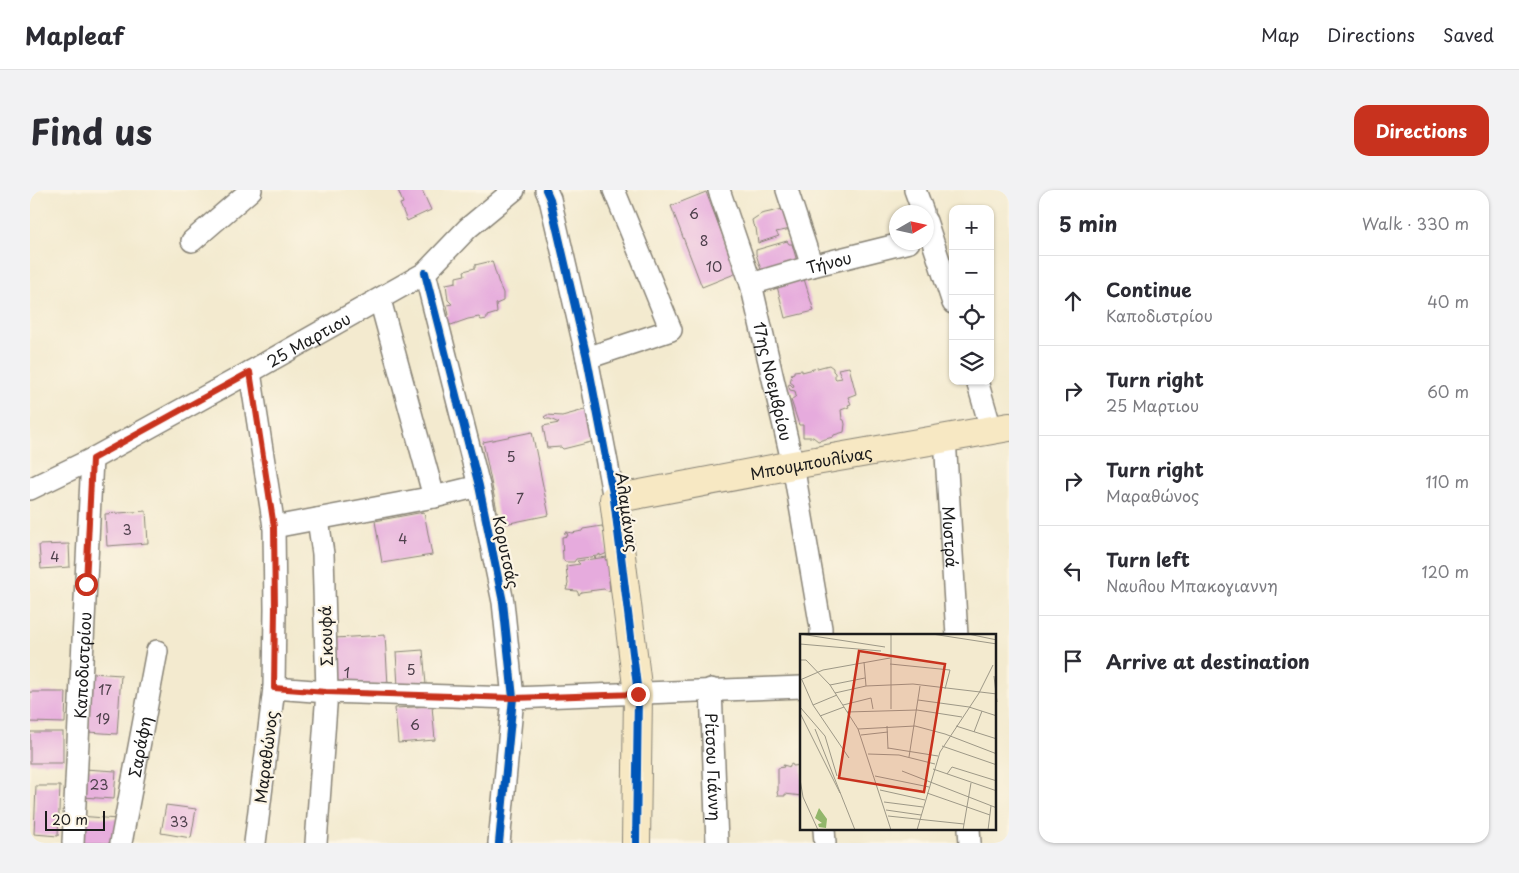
<!DOCTYPE html>
<html lang="en">
<head>
<meta charset="utf-8">
<style>
	body { margin:0; font-family:"Playpen Sans",sans-serif; background:#f2f2f3; color:#2b2b33 }
	.controls { position:absolute; right:15px; top:15px; display:grid; overflow:hidden; border-radius:10px; box-shadow:0 1px 4px #0004 }
	.controls button { width:45px; height:45px; display:grid; place-items:center; padding:0; border:0; border-bottom:1px solid #e1e1e2; background:#fff; color:#2b2b33; font:25px sans-serif }
	.compass { position:absolute; left:859px; top:15px; width:45px; height:45px; border-radius:50%; background:#fff; box-shadow:0 1px 4px #0004; rotate:81deg }
	.scale { position:absolute; left:15px; bottom:12px; width:60px; box-sizing:border-box; padding-left:5px; border:2px solid #1c1c1c; border-top:0; font-size:14px; line-height:18px; white-space:nowrap; color:#1c1c1c; -webkit-text-stroke:4px #fcf5e5; paint-order:stroke }
	.stop { position:absolute; width:15px; height:15px; margin:-11px; border:4px solid #c8321e; border-radius:50%; background:#fff }
	.stop.end { background:#c8321e; border-color:#fff; box-shadow:0 1px 5px #0008 }
	.list { margin:0; padding:0; list-style:none }
	h2 { display:flex; justify-content:space-between; align-items:center; height:65px; margin:0; padding:0 20px; font-size:21px }
	h2 small { font-size:16px; font-weight:400; color:#7c7c81 }
	.list li { display:grid; grid-template-columns:32px 1fr auto; gap:15px; align-items:center; box-sizing:border-box; height:90px; padding:0 20px; border-top:1px solid #e1e1e2 }
	.list b { display:block; font-size:19px; white-space:nowrap }
	.list p { margin:0; font-size:16px; white-space:nowrap; color:#7c7c81 }
	.list em { font-size:16px; font-style:normal; color:#7c7c81 }
	.icon { flex:none; width:28px; height:28px; fill:none; stroke:currentColor; stroke-width:2; stroke-linecap:round; stroke-linejoin:round }
	.map { position:relative; flex:none; width:979px; height:653px; overflow:hidden; border-radius:15px }
	header { display:flex; align-items:center; gap:30px; box-sizing:border-box; height:70px; padding:0 25px; background:#fff; border-bottom:1px solid #e1e1e2 }
	header strong { font-size:24px }
	nav { display:flex; gap:28px; margin-inline-start:auto; font-size:18px }
	.intro { display:flex; align-items:center; justify-content:space-between; box-sizing:border-box; height:120px; padding:0 30px }
	h1 { margin:0; font-size:35px }
	.button { padding:12px 22px; border-radius:15px; background:#c8321e; color:#fff; font-size:18px; font-weight:700 }
	main { display:flex; gap:30px; padding:0 30px }
	aside { flex:1; background:#fff; border-radius:15px; box-shadow:0 1px 4px #0004 }
	.map>svg:first-child { display:block }
	.building { fill:#e6abdd }
	.lines { fill:none; stroke-linecap:round; stroke-linejoin:round }
	.street-casing { stroke:#888376; stroke-width:24 }
	.secondary-casing { stroke:#888376; stroke-width:30 }
	.street { stroke:#fff; stroke-width:21 }
	.secondary { stroke:#f7e8c3; stroke-width:28 }
	.cycleway-casing { stroke:#fcf5e5; stroke-width:11 }
	.cycleway { stroke:#0057b8; stroke-width:8 }
	.route { stroke:#c8321e; stroke-width:6 }
	.labels { text-anchor:middle; dominant-baseline:central; stroke-width:4.5; stroke-linejoin:round; paint-order:stroke }
	.number-label { font-size:14px; fill:#4e404c }
	.street-label { font-size:16px; fill:#1c1c1c; stroke:#fcf5e5 }
	.inset-road { fill:none; stroke:#9d9887; stroke-width:1 }
	.view { fill:#c8321e; fill-opacity:0.15; stroke:#c8321e; stroke-width:2.5 }
	.inset-edge { fill:none; stroke:#1c1c1c; stroke-width:2.5 }
</style>
</head>
<body>
<header>
<strong>Mapleaf</strong>
<nav><a>Map</a><a>Directions</a><a>Saved</a></nav>
</header>
<div class="intro"><h1>Find us</h1><a class="button">Directions</a></div>
<main>
<div class="map">
<svg width="979" height="653" viewBox="0 0 979 653">
	<rect width="100%" height="100%" fill="#fcf5e5"/>
	<filter id="ink" filterUnits="userSpaceOnUse"><feTurbulence type="fractalNoise" baseFrequency=".02" numOctaves="2"/><feDisplacementMap in="SourceGraphic" scale="10" xChannelSelector="R" yChannelSelector="G"/><feConvolveMatrix kernelMatrix="1 2 1 2 8 2 1 2 1" color-interpolation-filters="sRGB"/></filter>
	<filter id="wash" filterUnits="userSpaceOnUse"><feTurbulence type="fractalNoise" baseFrequency=".0096" numOctaves="4" result="noise"/><feDisplacementMap in="SourceGraphic" scale="20" xChannelSelector="R" yChannelSelector="G"/><feGaussianBlur stdDeviation="1.12" result="paint"/><feColorMatrix in="noise" values="0 0 0 0 0 0 0 0 0 0 0 0 0 0 0 0 0 1.4 0 .05"/><feComposite in="paint" operator="in"/></filter>
	<g filter="url(#wash)">
		<rect width="100%" height="100%" fill="#f3eacf"/>
		<g id="blocks">
			<!-- building -->
			<g class="building">
				<polygon points="368,0 392,0 401,20 377,31 370,14 373,13"/>
				<polygon points="676,2 707,83 672,97 641,16"/>
				<polygon points="753,19 761,39 746,42 749,46 728,53 726,38 723,35 722,30 731,24"/>
				<polygon points="757,51 759,54 762,54 768,75 733,86 726,64 726,60"/>
				<polygon points="462,71 469,94 473,103 473,111 466,114 467,123 457,126 457,129 451,130 449,127 438,129 421,135 411,127 419,125 417,115 422,114 418,110 416,94 426,92 426,87 435,85 434,81 445,78 445,75"/>
				<polygon points="774,89 784,121 755,128 747,96"/>
				<polygon points="799,175 803,178 803,181 805,183 805,188 806,189 812,188 808,179 819,177 826,204 818,207 821,214 818,215 819,217 811,220 812,229 814,230 815,234 814,242 804,245 803,247 788,251 783,247 773,247 773,235 769,235 761,210 766,206 765,201 760,200 758,195 760,194 763,197 764,195 760,192 762,185 761,184 764,183 764,181 772,180 772,182"/>
				<polygon points="558,219 565,251 533,259 531,257 517,258 513,236 529,233 520,229 516,229 514,227 517,225 532,226"/>
				<polygon points="502,242 519,325 470,335 453,252"/>
				<polygon points="116,321 118,353 77,356 75,324"/>
				<polygon points="394,322 402,365 352,373 345,331"/>
				<polygon points="572,336 574,339 577,363 573,365 570,366 570,364 567,366 546,369 544,372 535,372 533,369 532,347 538,346 537,343 534,343 537,342 542,343 552,341 553,339"/>
				<polygon points="39,354 40,377 11,379 9,355"/>
				<polygon points="577,367 575,370 579,370 581,388 579,391 580,400 578,401 574,399 551,402 549,405 547,401 536,400 538,394 536,376 550,374 547,371"/>
				<polygon points="355,445 358,495 308,498 305,448"/>
				<polygon points="393,460 396,495 368,497 366,462"/>
				<polygon points="62,483 91,485 87,544 58,542"/>
				<polygon points="0,502 36,502 35,533 0,532"/>
				<polygon points="402,516 405,550 368,553 365,518"/>
				<rect x="0" y="542" width="33" height="31"/>
				<polygon points="762,574 763,576 772,575 772,606 755,604 755,606 748,606 747,602 748,601 748,578 754,577 753,575 760,577 760,575"/>
				<polygon points="54,579 86,581 84,609 52,607"/>
				<polygon points="6,596 30,596 28,646 4,644"/>
				<polygon points="136,615 166,619 161,648 131,643"/>
				<polygon points="49,626 87,629 85,653 47,653"/>
			</g>
		</g>
	</g>
	<g filter="url(#ink)">
		<use href="#blocks" fill-opacity="0" stroke="#888376" stroke-width="1"/>
		<g class="lines">
			<defs>
				<g id="street">
					<polyline points="516,0 520,9 557,168 584,309"/>
					<path id="s1" d="M689 0 721 94 763 275 791 438V446"/>
					<polyline points="757,0 782,76"/>
					<polyline points="885,0 893,22"/>
					<polyline points="896,31 923,113"/>
					<polyline points="162,51 221,0"/>
					<polyline points="395,83 449,296 473,412 483,508 469,653"/>
					<path id="s2" d="M721 94 782 76 879 52"/>
					<polyline points="350,110 404,307"/>
					<polyline points="557,168 641,140 584,0"/>
					<polyline points="220,182 244,337 245,419 244,498 225,653"/>
					<polyline points="947,191 961,239"/>
					<path id="s3" d="M915 248 927 446"/>
					<path id="s4" d="M0 299 62 269 220 182 395 83 438 38 484 0"/>
					<polyline points="244,337 404,307 449,296"/>
					<polyline points="244,498 297,502 483,508 772,497"/>
					<path id="s5" d="M681 499 687 653"/>
					<polyline points="794,639 795,653"/>
					<polyline points="939,639 940,653"/>
					<path id="s6" d="M43 653 62 269"/>
					<path id="s7" d="M91 653 127 461"/>
					<polyline points="286,653 297,502 293,364 288,329"/>
				</g>
				<g id="secondary">
					<path id="s8" d="M606 653 608 504 584 309 763 275 979 237"/>
				</g>
			</defs>
			<!-- street casing -->
			<use href="#street" class="street-casing"/>
			<!-- secondary casing -->
			<use href="#secondary" class="secondary-casing"/>
			<!-- street -->
			<use href="#street" class="street"/>
			<!-- secondary -->
			<use href="#secondary" class="secondary"/>
			<defs>
				<g id="cycleway">
					<polyline points="516,0 520,9 557,168 584,309 608,504 606,653"/>
					<polyline points="395,83 449,296 473,412 483,508 469,653"/>
				</g>
			</defs>
			<!-- cycleway casing -->
			<use href="#cycleway" class="cycleway-casing"/>
			<!-- cycleway -->
			<use href="#cycleway" class="cycleway"/>
		</g>
	</g>
	<g class="lines" filter="url(#ink)">
		<!-- route -->
		<polyline class="route" points="56,394 62,269 220,182 244,337 245,419 244,498 296,502 483,508 608,504"/>
	</g>
	<g class="labels">
		<!-- number labels -->
		<g class="number-label">
			<text x="664" y="23">6</text>
			<text x="674" y="50">8</text>
			<text x="684" y="76">10</text>
			<text x="481" y="266">5</text>
			<text x="490" y="308">7</text>
			<text x="97" y="339">3</text>
			<text x="373" y="348">4</text>
			<text x="25" y="366">4</text>
			<text x="381" y="479">5</text>
			<text x="317" y="482">1</text>
			<text x="75" y="499">17</text>
			<text x="73" y="528">19</text>
			<text x="385" y="534">6</text>
			<text x="69" y="594">23</text>
			<text x="149" y="631">33</text>
		</g>
		<!-- street labels -->
		<g class="street-label">
			<text stroke="none"><textPath href="#s2" startOffset="81">Τήνου</textPath></text>
			<text stroke="none"><textPath href="#s4" startOffset="316">25 Μαρτιου</textPath></text>
			<text stroke="none"><textPath href="#s1" startOffset="199">17ης Νοεμβρίου</textPath></text>
			<text stroke="none"><textPath href="#s8" startOffset="546">Μπουμπουλίνας</textPath></text>
			<text transform="translate(598 322) rotate(82)">Αλαμάνας</text>
			<text stroke="none"><textPath href="#s3" startOffset="99">Μυστρά</textPath></text>
			<text transform="translate(477 362) rotate(78)">Κορυτσάς</text>
			<text transform="translate(295 446) rotate(-92)">Σκουφά</text>
			<text stroke="none"><textPath href="#s6" startOffset="178">Καποδιστρίου</textPath></text>
			<text stroke="none"><textPath href="#s7" startOffset="98">Σαράφη</textPath></text>
			<text transform="translate(235 567) rotate(-83)">Μαραθώνος</text>
			<text stroke="none"><textPath href="#s5" startOffset="78">Ρίτσου Γιάννη</textPath></text>
		</g>
	</g>
	<!-- overview -->
	<g transform="translate(770 444)">
		<rect width="196" height="196" fill="#f3eacf"/>
		<path d="M19 174 27 185 26 194 19 193 18 190 22 189 15 184Z" fill="#92b66b"/>
		<path class="inset-road" d="M0 0 85 13M91 0V75M132 0 197 10M168 0 197 6M0 10 81 17M0 26H6L30 51 58 95 91 196M64 28 66 52M90 30 150 36 145 55M194 42 197 68M0 46 23 36 90 24M2 46 13 71 49 124M30 51 65 44M35 59 66 52 113 50 197 60M118 66 169 73 197 82M13 71 37 61M43 71 71 64 73 75M0 73 25 102 37 142M47 78 117 76 162 83M0 79 40 159M20 82 44 73M87 92 88 115M156 92 197 105M15 95 55 196M58 95 115 92 145 100 197 120M174 98 182 77M61 101 88 98M142 112 197 131M88 114 138 122M68 120 99 121 135 130M109 123 120 52M133 135 197 157M102 137 197 174M147 140 152 133 197 147M75 142 129 153M0 145 3 163 18 196M80 156 125 166M127 159 190 181M84 168 123 173M86 176 121 181M88 182 164 190M117 196 140 118 179 59 193 31M163 196 171 149M188 196 191 172"/>
		<path class="view" d="M59 17 145 30 124 158 39 144Z"/>
		<rect width="196" height="196" class="inset-edge"/>
	</g>
</svg>
<div class="controls">
<button>+</button>
<button>−</button>
<button><svg class="icon" aria-label="locate" viewBox="0 0 24 24"><circle cx="12" cy="12" r="6"/><path d="M12 2v4M12 18v4M2 12h4M18 12h4"/></svg></button>
<button><svg class="icon" aria-label="layers" viewBox="0 0 24 24"><path d="M12 4l9 5-9 5-9-5zM3 14l9 5 9-5"/></svg></button>
</div>
<svg class="compass" viewBox="-18 -18 36 36"><path d="M0-13l5 13h-10z" fill="#e53935"/><path d="M0 13l5-13h-10z" fill="#7c7c81"/></svg>
<div class="scale">20 m</div>
<div class="stop" style="left:56px;top:394px"></div>
<div class="stop end" style="left:608px;top:504px"></div>
</div>
<aside>
<h2>5 min<small>Walk · 330 m</small></h2>
<ul class="list">
<li><svg class="icon" aria-label="ahead" viewBox="0 0 24 24"><path d="M12 20V5M6 11l6-6 6 6"/></svg><div><b>Continue</b><p>Καποδιστρίου</p></div><em>40 m</em></li>
<li><svg class="icon" aria-label="right" viewBox="0 0 24 24"><path d="M7 20v-9h11M14 6l5 5-5 5"/></svg><div><b>Turn right</b><p>25 Μαρτιου</p></div><em>60 m</em></li>
<li><svg class="icon" aria-label="right" viewBox="0 0 24 24"><path d="M7 20v-9h11M14 6l5 5-5 5"/></svg><div><b>Turn right</b><p>Μαραθώνος</p></div><em>110 m</em></li>
<li><svg class="icon" aria-label="left" viewBox="0 0 24 24"><path d="M17 20v-9H6M10 6l-5 5 5 5"/></svg><div><b>Turn left</b><p>Ναυλου Μπακογιαννη</p></div><em>120 m</em></li>
<li><svg class="icon" aria-label="arrive" viewBox="0 0 24 24"><path d="M6 21V4h12l-3 4 3 4H6"/></svg><div><b>Arrive at destination</b></div></li>
</ul>
</aside>
</main>
</body>
</html>
